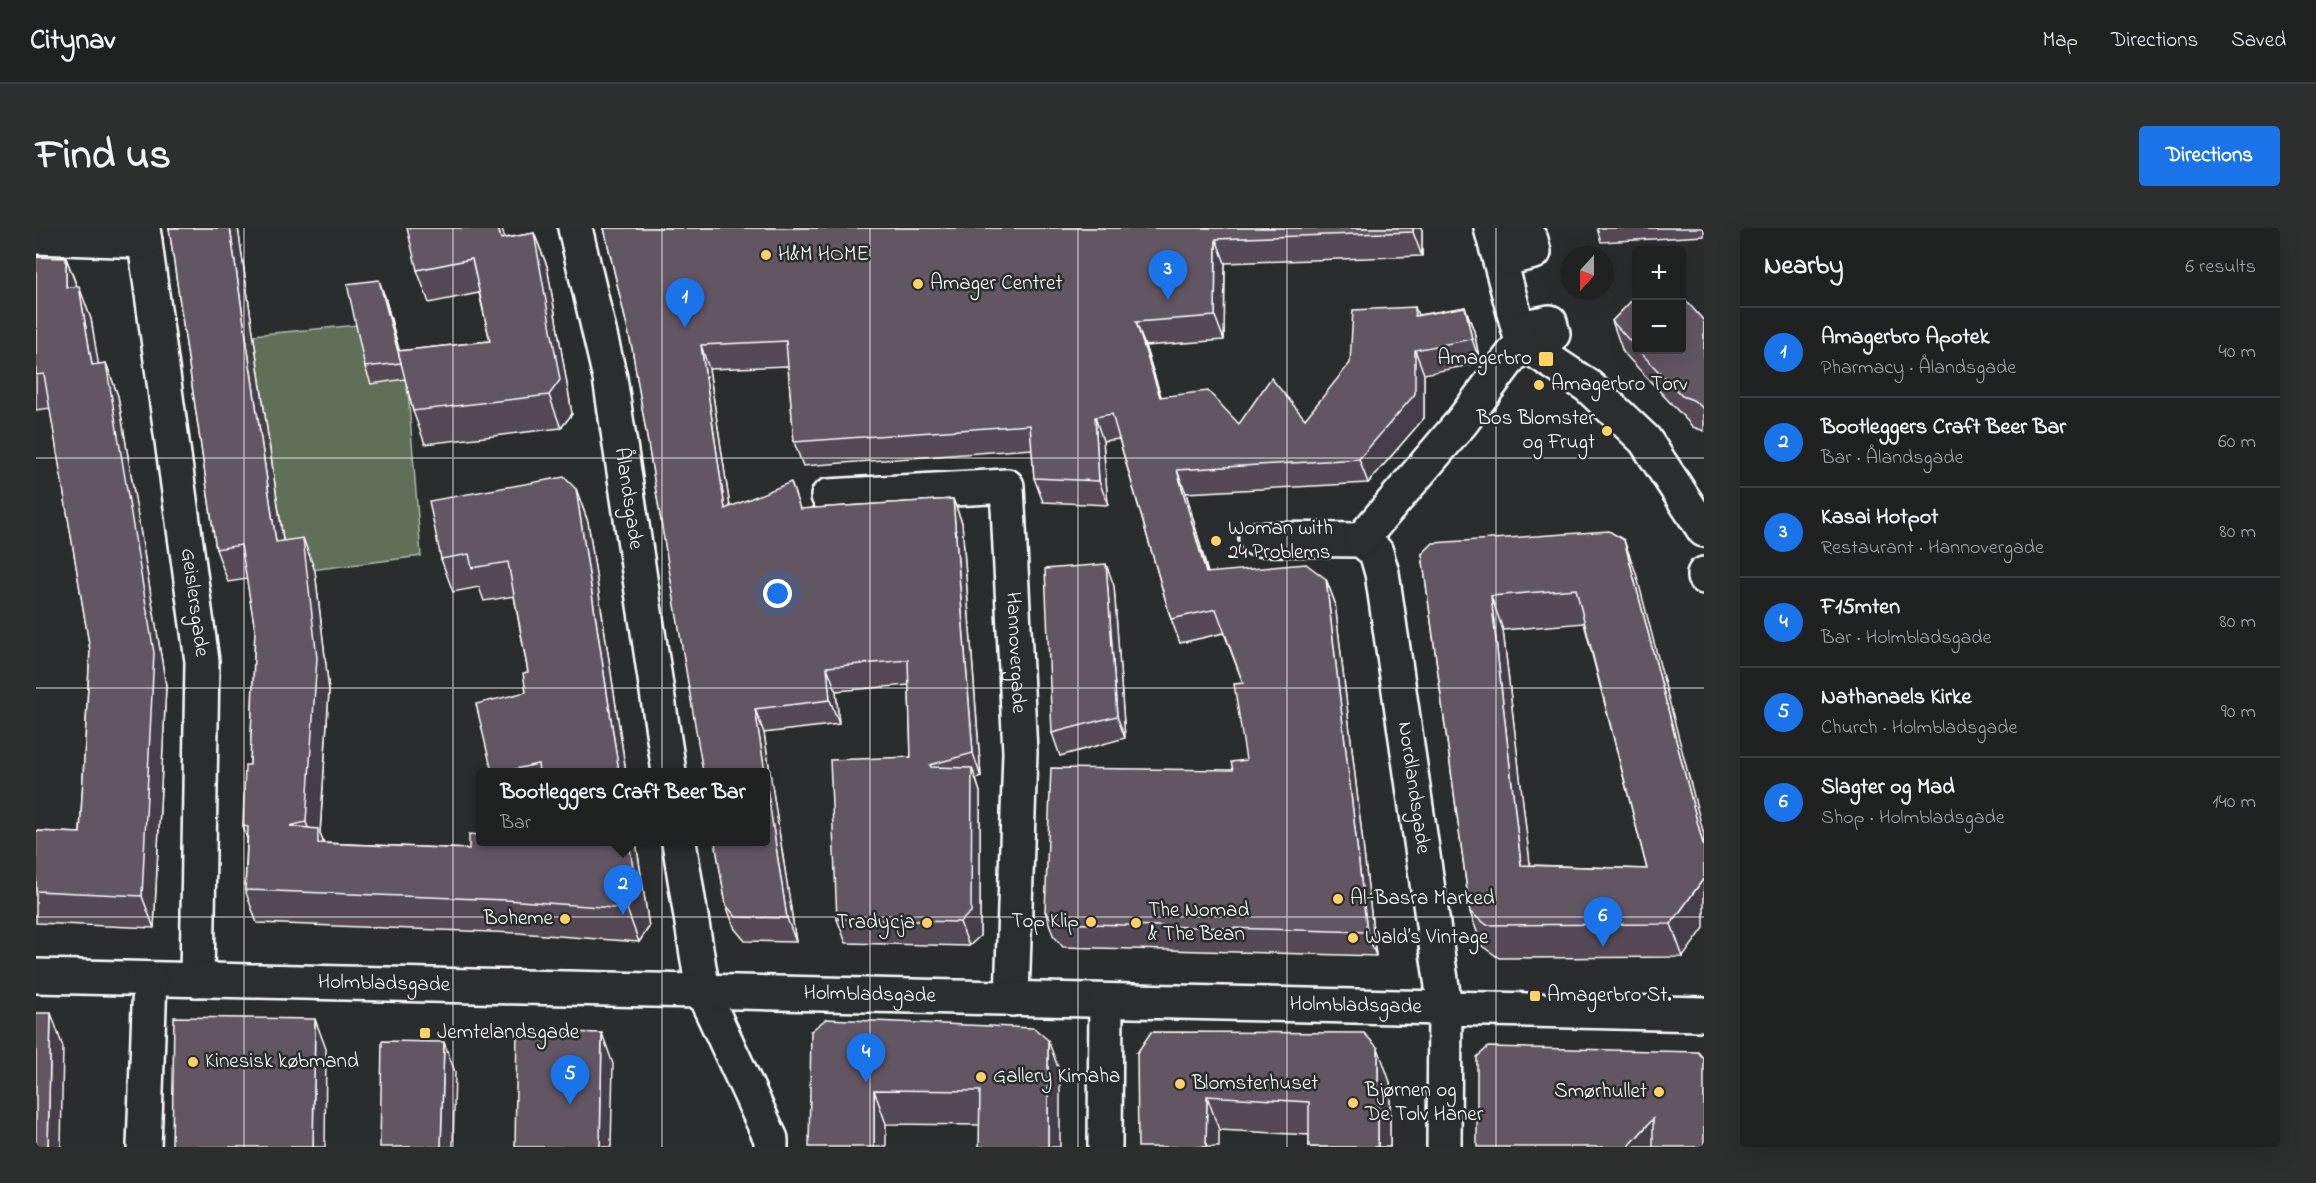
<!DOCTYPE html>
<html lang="en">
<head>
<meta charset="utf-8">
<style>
	body { margin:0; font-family:"Indie Flower",sans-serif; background:#2d2f2f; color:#f1f3f6 }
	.controls { position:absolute; right:18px; top:18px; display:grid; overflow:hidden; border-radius:6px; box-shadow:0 6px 24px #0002 }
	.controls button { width:54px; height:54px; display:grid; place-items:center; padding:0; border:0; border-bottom:2px solid #3d3f40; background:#202222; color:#f1f3f6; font:30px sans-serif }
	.compass { position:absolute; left:1524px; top:18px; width:54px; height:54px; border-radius:50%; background:#202222; box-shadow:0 6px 24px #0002; rotate:201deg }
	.you { position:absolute; left:742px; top:366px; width:21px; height:21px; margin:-15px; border:4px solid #fff; border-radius:50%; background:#1a73e8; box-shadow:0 0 0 9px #1a73e833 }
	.badge { display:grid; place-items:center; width:39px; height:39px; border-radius:50%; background:#1a73e8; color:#fff; font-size:20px; font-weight:700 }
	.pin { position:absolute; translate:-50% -50px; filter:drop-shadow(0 2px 3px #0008) }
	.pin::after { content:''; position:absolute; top:32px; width:21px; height:18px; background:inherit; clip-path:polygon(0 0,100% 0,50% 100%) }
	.popup { position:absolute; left:440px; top:540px; width:294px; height:78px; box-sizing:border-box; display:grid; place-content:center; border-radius:6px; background:#202222; filter:drop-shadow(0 2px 4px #0005); font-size:20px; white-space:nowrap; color:#a2a4a5 }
	.popup b { font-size:22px; color:#f1f3f6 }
	.popup::after { content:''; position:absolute; left:50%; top:100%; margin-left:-12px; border:12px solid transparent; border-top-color:#202222 }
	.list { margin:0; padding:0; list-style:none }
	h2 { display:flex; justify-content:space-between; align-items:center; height:78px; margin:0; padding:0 24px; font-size:26px }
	h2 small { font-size:20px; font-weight:400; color:#a2a4a5 }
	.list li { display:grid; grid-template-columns:39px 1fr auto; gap:18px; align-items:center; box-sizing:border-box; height:90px; padding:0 24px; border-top:2px solid #3d3f40 }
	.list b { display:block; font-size:22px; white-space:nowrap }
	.list p { margin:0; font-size:20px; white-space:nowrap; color:#a2a4a5 }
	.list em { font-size:20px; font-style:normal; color:#a2a4a5 }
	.map { position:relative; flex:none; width:1668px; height:919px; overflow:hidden; border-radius:6px }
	header { display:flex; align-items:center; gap:36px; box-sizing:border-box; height:84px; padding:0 30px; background:#202222; border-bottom:2px solid #3d3f40 }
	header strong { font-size:28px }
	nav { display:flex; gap:33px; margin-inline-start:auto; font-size:21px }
	.intro { display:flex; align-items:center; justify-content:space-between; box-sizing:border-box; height:144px; padding:0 36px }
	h1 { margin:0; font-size:42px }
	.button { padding:15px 27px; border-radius:6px; background:#1a73e8; color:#fff; font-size:21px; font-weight:700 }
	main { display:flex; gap:36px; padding:0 36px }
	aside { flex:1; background:#202222; border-radius:6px; box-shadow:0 6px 24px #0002 }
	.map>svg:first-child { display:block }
	.green { fill:#607059; stroke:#b0b8ac; stroke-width:1.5 }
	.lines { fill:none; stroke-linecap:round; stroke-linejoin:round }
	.minor-casing { stroke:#fff; stroke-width:38 }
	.minor { stroke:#2a2d2e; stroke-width:33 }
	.wall { fill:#544a56; stroke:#fff; stroke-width:1.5; fill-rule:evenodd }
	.shaded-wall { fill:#453c46; stroke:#fff; stroke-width:1.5 }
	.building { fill:#625664; stroke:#fff; stroke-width:1.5; fill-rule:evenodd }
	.grid { fill:none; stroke:#fff; stroke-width:1.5; stroke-opacity:0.55 }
	.poi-dot { fill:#ffd166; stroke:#2a2d2e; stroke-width:2 }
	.labels { text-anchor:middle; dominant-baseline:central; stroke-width:5; stroke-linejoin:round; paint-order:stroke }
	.poi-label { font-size:21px; fill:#fff; stroke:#2a2d2e; text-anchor:start }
	.street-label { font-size:21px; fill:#fff; stroke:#2a2d2e }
</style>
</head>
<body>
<header>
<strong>Citynav</strong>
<nav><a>Map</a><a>Directions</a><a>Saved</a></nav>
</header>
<div class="intro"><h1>Find us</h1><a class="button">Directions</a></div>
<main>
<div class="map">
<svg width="1668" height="919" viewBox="0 0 1668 919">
	<rect width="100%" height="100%" fill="#2a2d2e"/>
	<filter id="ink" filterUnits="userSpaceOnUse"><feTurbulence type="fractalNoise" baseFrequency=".0167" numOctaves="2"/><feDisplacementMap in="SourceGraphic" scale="12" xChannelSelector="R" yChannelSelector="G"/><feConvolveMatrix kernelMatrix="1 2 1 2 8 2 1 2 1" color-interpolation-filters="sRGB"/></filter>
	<g filter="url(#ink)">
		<!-- green -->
		<polygon class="green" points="322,97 371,151 385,328 252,345 217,107"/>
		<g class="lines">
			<defs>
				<g id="minor">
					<path id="s1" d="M107 0 166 433 161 752"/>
					<path id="s2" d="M539 0 574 150 633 544"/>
					<polyline points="1455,0 1486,114 1552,158 1609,212 1668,302"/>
					<polyline points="0,9 109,13"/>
					<polygon points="1495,12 1498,24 1473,30 1470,18"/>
					<polygon points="1514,94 1517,106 1492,112 1489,99"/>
					<path id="s3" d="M792 268 971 258 984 524 976 771"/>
					<path id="s4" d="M1220 311 1325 312 1340 324 1346 345 1409 779 1408 919"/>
					<polyline points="1325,312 1425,195 1486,114"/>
					<polyline points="1668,346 1668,349"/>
					<polyline points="643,614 667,764 735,911 735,919"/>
					<path id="s5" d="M0 748 1668 786"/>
					<polyline points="108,919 114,751"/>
					<polyline points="1069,919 1070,773"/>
				</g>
			</defs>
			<!-- minor casing -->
			<use href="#minor" class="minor-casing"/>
			<!-- minor -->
			<use href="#minor" class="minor"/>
		</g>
		<!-- wall -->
		<g class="wall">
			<polygon points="133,0 202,0 247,313 279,343 293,463 284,605 288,615 433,621 600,614 613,699 603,714 482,705 221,695 209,662 211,611 207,598 214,537 219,402 211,351 192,354 180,321"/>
			<polygon points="568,0 1386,0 1386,28 1189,35 1188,112 1109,118 1125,169 1203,196 1269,191 1379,79 1382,87 1429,79 1438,103 1444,135 1388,146 1388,190 1332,255 1150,265 1172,345 1290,351 1299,375 1340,728 1027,719 1017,707 1009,683 1210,532 1207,455 1188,405 1144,415 1135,391 1083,211 1067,213 1072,277 1007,274 998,250 996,221 767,238 758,214 752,138 673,141 694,279 765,281 917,271 926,295 945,549 940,551 944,564 944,708 933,718 810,715 801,691 875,529 873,457 800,463 803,496 728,505 760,714 709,713 699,701 690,677 596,120"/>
			<polygon points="1561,0 1668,0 1668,8 1565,14"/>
			<polygon points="498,5 511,38 536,186 525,200 389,216 377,183 369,151 335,156 329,139 349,69 363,123 454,113 443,65 393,75 381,42 469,10"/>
			<polygon points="0,29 30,30 41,58 55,91 62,136 70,135 82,168 130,458 118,700 0,695 0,603 44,605 54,422 14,180 0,182"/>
			<polygon points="1646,55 1648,61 1649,72 1668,93 1668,203 1657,199 1587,124 1576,93 1600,68 1600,122 1646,122"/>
			<polygon points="540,261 552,294 590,544 456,544 490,464 492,444 478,368 448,373 443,359 417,364 405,331"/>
			<path d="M1386 326 1600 345 1647 729 1463 730 1446 718 1434 684ZM1548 395 1611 641 1494 637 1467 402Z"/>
			<polygon points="1078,358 1089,510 1024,528 1016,505"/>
			<polygon points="775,803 1024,845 944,897 850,896"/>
			<polygon points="1101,825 1354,854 1354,919 1273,919 1273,907 1183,902"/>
		</g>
		<!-- shaded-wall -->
		<g class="shaded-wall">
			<polygon points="194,0 202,0 252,347 240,314"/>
			<polygon points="462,0 466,0 477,44 465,11"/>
			<polygon points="1377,0 1386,0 1386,28 1377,4"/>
			<polygon points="498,5 511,38 536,186 525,200 513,167"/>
			<polygon points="1180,11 1189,35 1188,112 1179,88"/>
			<polygon points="30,30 42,62 30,60"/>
			<polygon points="343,52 349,69 371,151 365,135"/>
			<polygon points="1646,55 1648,61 1652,94 1646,77"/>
			<polygon points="43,58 55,91 68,170 56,137"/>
			<polygon points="1429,79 1438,103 1444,135 1436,111"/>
			<polygon points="1100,94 1109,118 1133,193 1124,169"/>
			<polygon points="665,117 673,141 698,305 689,281"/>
			<polygon points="1379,122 1388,146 1388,190 1332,255 1323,231"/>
			<polygon points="70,135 82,168 130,458 118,700 106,668"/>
			<polygon points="1059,189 1067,213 1072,277 1063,253"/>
			<polygon points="1141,242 1150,265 1178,369 1170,345"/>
			<polygon points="540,261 552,294 590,544 583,544"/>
			<polygon points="917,271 926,295 945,549 937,525"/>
			<polygon points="267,310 279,343 293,463 284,605 294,634 282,627 270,594"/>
			<polygon points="1588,312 1600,345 1668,607 1668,620"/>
			<polygon points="1070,336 1078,358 1089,510 1081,488"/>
			<polygon points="1290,351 1299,375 1340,728 1331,704"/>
			<polygon points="1455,368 1467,402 1498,670 1485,637"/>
			<polygon points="791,439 800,463 803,496 794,472"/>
			<polygon points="719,481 728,505 760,714 751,690"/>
			<polygon points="936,540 944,564 944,708 933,718 924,694"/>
			<polygon points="593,614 600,614 613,699 603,714 591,681"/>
			<polygon points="1668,650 1668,700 1647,729 1635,696"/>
			<polygon points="15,785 27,819 25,919 12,919"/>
			<polygon points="279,791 290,821 289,919 277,919"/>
			<polygon points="566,805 577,836 575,919 564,919"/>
			<polygon points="1012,812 1024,845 1024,919 1012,919"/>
			<polygon points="408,814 419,844 417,919 405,919"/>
			<polygon points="1342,820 1354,854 1354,919 1342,919"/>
			<polygon points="838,862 850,896 850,919 838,919"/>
			<polygon points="1171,868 1183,902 1183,919 1170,919"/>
			<polygon points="1617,891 1627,919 1592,919"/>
		</g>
		<!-- building -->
		<g class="building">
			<polygon points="133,0 194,0 240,314 267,310 281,430 270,594 254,598 282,601 282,615 433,621 433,606 444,607 444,614 593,614 601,666 591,681 470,672 209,662 212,599 207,598 209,537 214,537 219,402 205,317 180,321"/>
			<polygon points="371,0 462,0 465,11 498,5 524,152 513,167 377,183 362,123 454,113 436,31 381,42"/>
			<polygon points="568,0 1377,0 1377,4 1180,11 1179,88 1100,94 1124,169 1172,163 1203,196 1235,150 1269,191 1314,135 1317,82 1379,79 1379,88 1429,79 1436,111 1379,122 1379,166 1323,231 1141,242 1170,345 1270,336 1290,351 1331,704 1018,695 1009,683 1015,540 1197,542 1195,534 1210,532 1198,456 1207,455 1180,381 1135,391 1076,186 1059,189 1063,253 998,250 994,197 758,214 750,113 665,117 689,281 755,254 764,281 917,271 937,525 894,537 895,539 936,540 935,684 924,694 801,691 794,532 875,529 872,432 791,439 794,472 719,481 729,544 667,544 596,120"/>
			<polygon points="0,29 30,30 30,60 43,58 56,137 70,135 118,425 106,668 0,663 0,603 44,605 54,422 8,146 0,147"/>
			<polygon points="343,52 365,135 329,139 311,56"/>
			<polygon points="1600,68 1600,120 1576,93"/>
			<polygon points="1646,68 1668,93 1668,181 1657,172 1646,168 1602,122 1646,122"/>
			<polygon points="528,249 540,261 583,544 503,544 502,536 466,544 456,544 440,476 490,464 487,445 492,444 472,334 436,340 433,326 405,331 393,273"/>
			<path d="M1573 303 1588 312 1668 620V650L1635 696 1451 697 1434 684 1386 326 1397 315ZM1540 361 1611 641 1485 637 1455 368Z"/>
			<polygon points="1070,336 1081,488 1016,505 1009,341"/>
			<polygon points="729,548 751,690 700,689 690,677 679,614 729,614"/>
			<polygon points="0,785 15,785 12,919 0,919"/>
			<polygon points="138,789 279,791 277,919 136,919"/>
			<polygon points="790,791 998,800 1012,812 1012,919 943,919 944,863 838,862 838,919 773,919 775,803"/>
			<polygon points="481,803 566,805 564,919 479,919"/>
			<polygon points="1115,804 1328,805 1342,820 1342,919 1273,919 1273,874 1171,868 1170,919 1102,919 1101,825"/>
			<polygon points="346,813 408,814 405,919 344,919"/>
			<polygon points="1452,819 1662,824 1668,831 1668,919 1617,919 1617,891 1592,919 1441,919 1441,829"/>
		</g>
	</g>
	<!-- grid -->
	<path class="grid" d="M208 0V919M417 0V919M626 0V919M834 0V919M1042 0V919M1251 0V919M1460 0V919M0 230H1668M0 460H1668M0 689H1668"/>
	<!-- markers -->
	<g class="poi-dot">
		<circle cx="730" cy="27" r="6"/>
		<circle cx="882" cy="56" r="6"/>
		<rect x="1502" y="123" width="16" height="16" rx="3"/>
		<circle cx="1503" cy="157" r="6"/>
		<circle cx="1571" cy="203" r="6"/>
		<circle cx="1180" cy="313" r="6"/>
		<circle cx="1302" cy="671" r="6"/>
		<circle cx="529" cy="691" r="6"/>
		<circle cx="1055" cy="694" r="6"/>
		<circle cx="891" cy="695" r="6"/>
		<circle cx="1100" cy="695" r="6"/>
		<circle cx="1317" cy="710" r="6"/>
		<rect x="1493" y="762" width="12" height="12" rx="3"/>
		<rect x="383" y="799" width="12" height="12" rx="3"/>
		<circle cx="157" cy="834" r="6"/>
		<circle cx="945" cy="849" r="6"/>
		<circle cx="1144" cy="856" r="6"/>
		<circle cx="1623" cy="864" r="6"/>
		<circle cx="1317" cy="875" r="6"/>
	</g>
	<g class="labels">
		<!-- poi labels -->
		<g class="poi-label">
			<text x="742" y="27">H&amp;M HOME</text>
			<text x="894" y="56">Amager Centret</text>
			<text x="1496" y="131" text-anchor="end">Amagerbro</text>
			<text x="1515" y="157">Amagerbro Torv</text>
			<text x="1559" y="191" text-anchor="end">Bos Blomster<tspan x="1559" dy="24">og Frugt</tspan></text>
			<text x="1192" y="301">Woman with<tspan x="1192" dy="24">24 Problems</tspan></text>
			<text x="1314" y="671">Al-Basra Marked</text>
			<text x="1112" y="683">The Nomad<tspan x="1112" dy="24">&amp; The Bean</tspan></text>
			<text x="517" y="691" text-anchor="end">Boheme</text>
			<text x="1043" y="694" text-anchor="end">Top Klip</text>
			<text x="879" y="695" text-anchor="end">Tradycja</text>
			<text x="1329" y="710">Wald’s Vintage</text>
			<text x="1511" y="768">Amagerbro St.</text>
			<text x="401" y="805">Jemtelandsgade</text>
			<text x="169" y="834">Kinesisk købmand</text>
			<text x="957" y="849">Gallery Kimaha</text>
			<text x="1156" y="856">Blomsterhuset</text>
			<text x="1329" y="863">Bjørnen og<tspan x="1329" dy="24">De Tolv Haner</tspan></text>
			<text x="1611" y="864" text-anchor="end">Smørhullet</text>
		</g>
		<!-- street labels -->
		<g class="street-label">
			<text stroke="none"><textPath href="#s2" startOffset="276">Ålandsgade</textPath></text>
			<text stroke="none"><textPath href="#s1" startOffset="378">Geislersgade</textPath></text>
			<text stroke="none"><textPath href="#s3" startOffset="346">Hannovergade</textPath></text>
			<text stroke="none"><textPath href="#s4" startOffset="363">Nordlandsgade</textPath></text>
			<text stroke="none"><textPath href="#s5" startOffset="348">Holmbladsgade</textPath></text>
			<text stroke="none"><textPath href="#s5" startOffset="834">Holmbladsgade</textPath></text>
			<text stroke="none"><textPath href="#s5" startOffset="1320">Holmbladsgade</textPath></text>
		</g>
	</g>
</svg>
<div class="controls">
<button>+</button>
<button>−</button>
</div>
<svg class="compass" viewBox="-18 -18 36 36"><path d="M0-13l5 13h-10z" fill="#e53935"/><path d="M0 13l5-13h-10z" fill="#a2a4a5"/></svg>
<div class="you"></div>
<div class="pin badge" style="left:649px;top:100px">1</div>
<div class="pin badge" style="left:587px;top:687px">2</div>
<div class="popup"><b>Bootleggers Craft Beer Bar</b>Bar</div>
<div class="pin badge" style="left:1132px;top:72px">3</div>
<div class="pin badge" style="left:830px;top:855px">4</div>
<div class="pin badge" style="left:534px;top:877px">5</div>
<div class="pin badge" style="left:1567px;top:719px">6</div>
</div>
<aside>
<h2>Nearby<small>6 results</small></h2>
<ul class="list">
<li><span class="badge">1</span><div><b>Amagerbro Apotek</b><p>Pharmacy · Ålandsgade</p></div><em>40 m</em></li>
<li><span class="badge">2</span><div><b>Bootleggers Craft Beer Bar</b><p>Bar · Ålandsgade</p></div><em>60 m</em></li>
<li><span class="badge">3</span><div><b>Kasai Hotpot</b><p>Restaurant · Hannovergade</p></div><em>80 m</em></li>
<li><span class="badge">4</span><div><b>F15mten</b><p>Bar · Holmbladsgade</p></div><em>80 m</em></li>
<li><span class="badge">5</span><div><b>Nathanaels Kirke</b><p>Church · Holmbladsgade</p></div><em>90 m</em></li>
<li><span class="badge">6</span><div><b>Slagter og Mad</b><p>Shop · Holmbladsgade</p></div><em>140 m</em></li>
</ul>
</aside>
</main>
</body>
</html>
